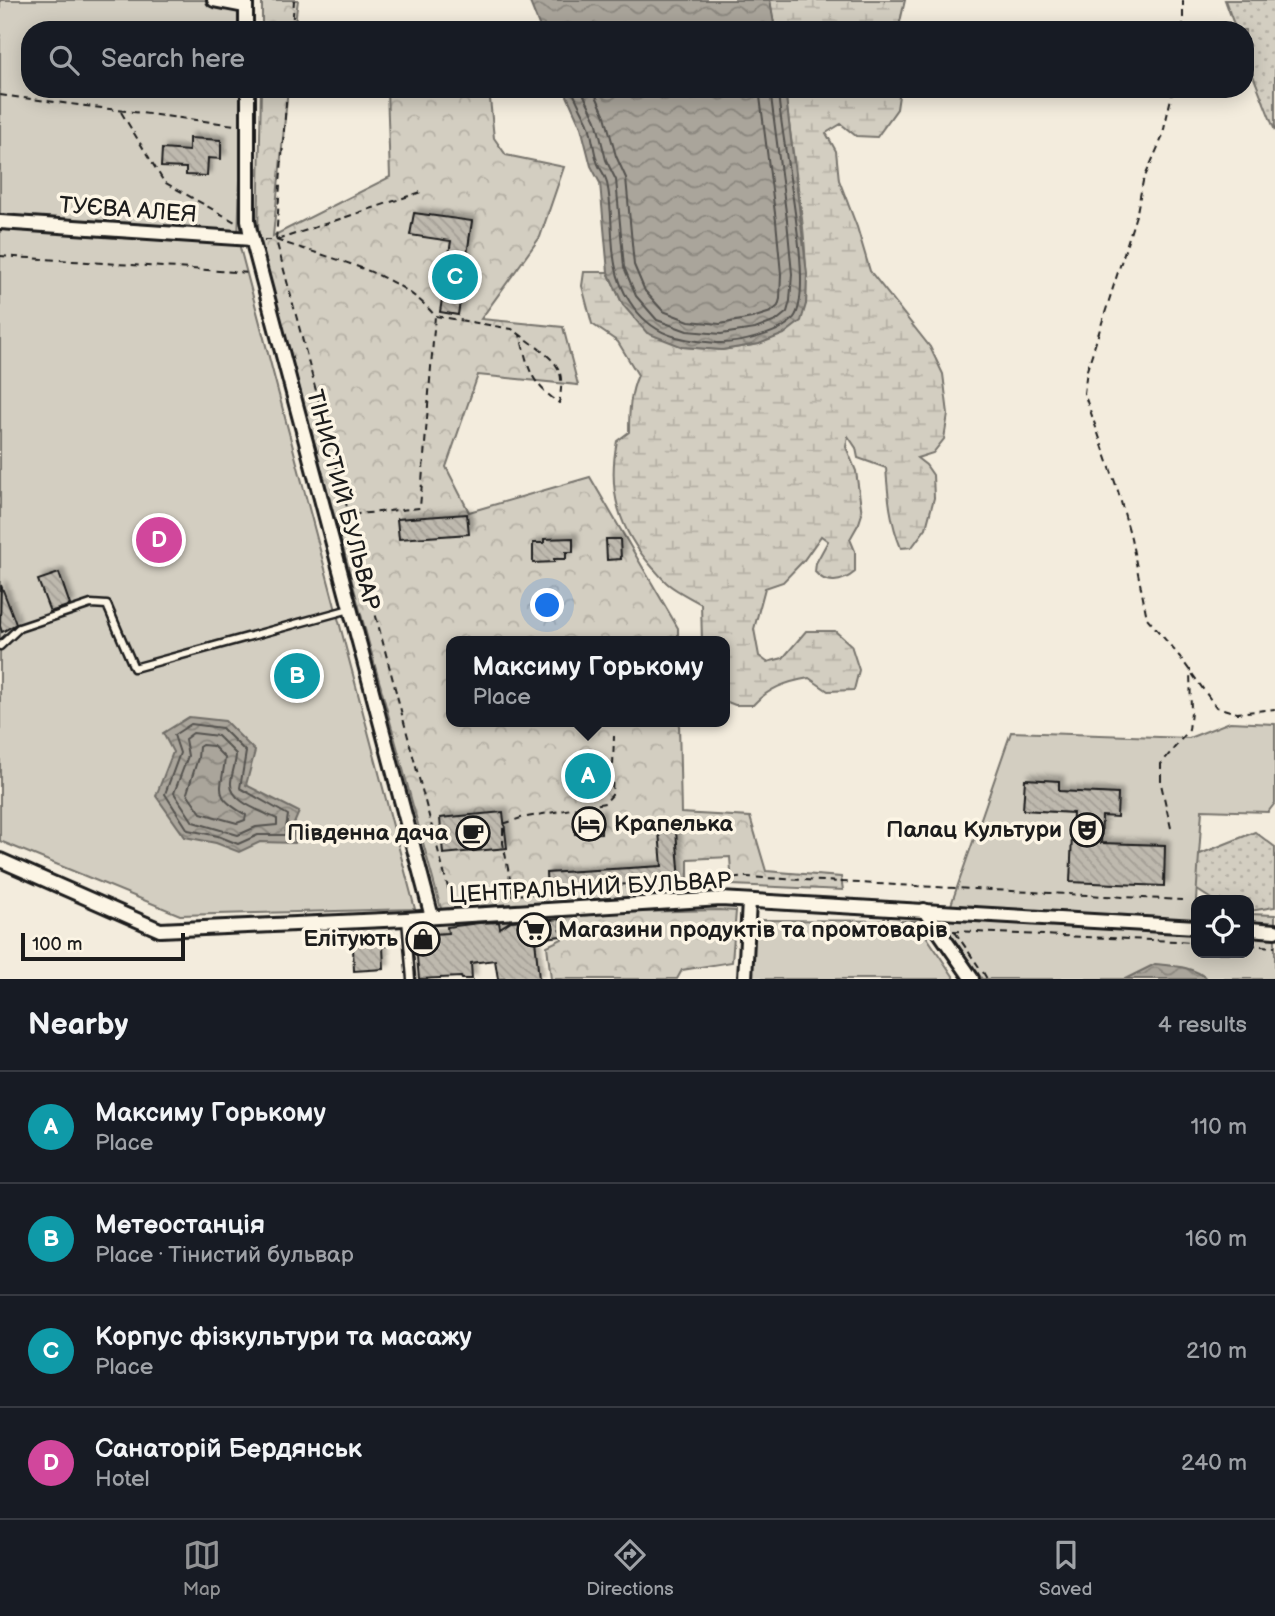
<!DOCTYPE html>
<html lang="en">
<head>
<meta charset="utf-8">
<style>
	body { margin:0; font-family:"Balsamiq Sans",sans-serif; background:#242831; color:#f1f3f6 }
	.controls { position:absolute; right:21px; bottom:21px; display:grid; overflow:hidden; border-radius:14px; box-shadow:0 4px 18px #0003 }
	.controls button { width:63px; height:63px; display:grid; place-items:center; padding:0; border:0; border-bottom:2px solid #363941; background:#171b24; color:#f1f3f6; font:35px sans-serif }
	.scale { position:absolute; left:21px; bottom:18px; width:164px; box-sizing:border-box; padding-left:7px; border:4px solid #1c1c1c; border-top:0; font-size:19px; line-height:24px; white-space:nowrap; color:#1c1c1c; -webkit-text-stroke:5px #fcf5e5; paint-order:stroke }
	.you { position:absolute; left:548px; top:606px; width:24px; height:24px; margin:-18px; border:5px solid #fff; border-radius:50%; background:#1a73e8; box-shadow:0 0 0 10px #1a73e833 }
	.badge { display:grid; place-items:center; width:46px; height:46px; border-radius:50%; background:#919294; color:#fff; font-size:23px; font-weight:700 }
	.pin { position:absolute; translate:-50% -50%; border:4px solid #fff; box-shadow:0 2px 7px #0006 }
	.popup { position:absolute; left:446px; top:636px; width:284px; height:91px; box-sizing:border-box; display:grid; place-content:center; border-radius:14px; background:#171b24; filter:drop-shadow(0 2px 5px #0005); font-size:23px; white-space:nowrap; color:#9ea1a6 }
	.popup b { font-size:26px; color:#f1f3f6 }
	.popup::after { content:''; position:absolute; left:50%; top:100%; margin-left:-14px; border:14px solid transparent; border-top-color:#171b24 }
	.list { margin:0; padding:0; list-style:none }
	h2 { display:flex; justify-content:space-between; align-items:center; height:91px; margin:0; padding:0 28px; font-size:30px }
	h2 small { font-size:23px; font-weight:400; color:#9ea1a6 }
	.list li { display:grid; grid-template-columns:46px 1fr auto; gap:21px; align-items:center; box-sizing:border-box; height:112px; padding:0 28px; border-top:2px solid #363941 }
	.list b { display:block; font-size:26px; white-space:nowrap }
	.list p { margin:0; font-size:23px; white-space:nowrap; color:#9ea1a6 }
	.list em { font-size:23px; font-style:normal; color:#9ea1a6 }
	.icon { flex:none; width:38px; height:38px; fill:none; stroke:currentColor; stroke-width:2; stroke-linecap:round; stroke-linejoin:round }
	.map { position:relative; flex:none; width:1275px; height:979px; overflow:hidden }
	.search { position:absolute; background:#171b24; box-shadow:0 4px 18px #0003; left:21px; right:21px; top:21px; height:77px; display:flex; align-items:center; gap:18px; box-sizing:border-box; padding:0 24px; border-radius:28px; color:#9ea1a6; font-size:26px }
	.sheet { height:539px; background:#171b24 }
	nav { display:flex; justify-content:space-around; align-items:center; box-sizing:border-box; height:98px; border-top:2px solid #363941; background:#171b24; font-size:19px; color:#9ea1a6 }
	nav a { display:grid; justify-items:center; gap:4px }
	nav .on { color:#919294 }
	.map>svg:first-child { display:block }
	.grass { fill:url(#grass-dots); stroke:#78756e; stroke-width:2 }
	.forest { fill:url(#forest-crowns); stroke:#78756e; stroke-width:2 }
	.wetland { fill:url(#wetland-marsh); stroke:#78756e; stroke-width:2 }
	.park { fill:#d3cec1; stroke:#78756e; stroke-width:2 }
	.water { fill:url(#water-waves); stroke:#716e68; stroke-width:2 }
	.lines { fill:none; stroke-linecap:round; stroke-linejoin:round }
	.shore { stroke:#55534f; stroke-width:2 }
	.building { fill:url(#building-back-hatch); stroke:#1c1c1c; stroke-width:2; filter:url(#shadow) }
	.lane-casing { stroke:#1c1c1c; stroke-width:11 }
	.street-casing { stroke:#1c1c1c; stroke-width:18 }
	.path { stroke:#1c1c1c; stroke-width:2; stroke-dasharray:7 5; stroke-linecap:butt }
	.lane { stroke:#fcf5e5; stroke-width:6 }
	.street { stroke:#fcf5e5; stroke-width:12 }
	.labels { text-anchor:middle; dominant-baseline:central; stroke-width:7; stroke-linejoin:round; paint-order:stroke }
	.street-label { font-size:23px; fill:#1c1c1c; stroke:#fcf5e5 }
	.poi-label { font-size:23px; font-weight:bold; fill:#1c1c1c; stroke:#fcf5e5; text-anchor:end }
</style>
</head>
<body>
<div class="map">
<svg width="1275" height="979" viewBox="0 0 1275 979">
	<defs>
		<pattern id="grass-dots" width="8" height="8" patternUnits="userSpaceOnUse" patternTransform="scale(1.75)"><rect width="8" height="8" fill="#d3cec1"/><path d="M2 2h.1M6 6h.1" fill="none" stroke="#b5b0a5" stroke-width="1.8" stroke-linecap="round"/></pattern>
		<pattern id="forest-crowns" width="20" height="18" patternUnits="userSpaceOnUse" patternTransform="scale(1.75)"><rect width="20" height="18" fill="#d3cec1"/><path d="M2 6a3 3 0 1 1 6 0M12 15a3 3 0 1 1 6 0" fill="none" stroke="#b5b0a5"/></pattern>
		<pattern id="wetland-marsh" width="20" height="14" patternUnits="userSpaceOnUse" patternTransform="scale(1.75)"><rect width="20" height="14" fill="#d3cec1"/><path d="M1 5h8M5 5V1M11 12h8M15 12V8" fill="none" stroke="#b5b0a5"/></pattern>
		<pattern id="water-waves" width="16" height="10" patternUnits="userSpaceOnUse" patternTransform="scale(1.75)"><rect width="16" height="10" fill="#aaa59b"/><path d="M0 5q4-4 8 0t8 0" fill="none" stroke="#8a867e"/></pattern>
		<pattern id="building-back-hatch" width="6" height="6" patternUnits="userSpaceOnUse" patternTransform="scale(1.75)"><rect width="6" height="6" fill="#beb9ae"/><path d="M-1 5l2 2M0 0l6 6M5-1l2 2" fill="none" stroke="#a39e95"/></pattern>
		<filter id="shadow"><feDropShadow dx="4.5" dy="-4.5" stdDeviation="2" flood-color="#0004"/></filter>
	</defs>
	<rect width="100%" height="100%" fill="#f3ecdd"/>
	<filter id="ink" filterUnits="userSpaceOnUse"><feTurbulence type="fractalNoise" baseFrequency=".0143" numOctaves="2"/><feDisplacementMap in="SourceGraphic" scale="14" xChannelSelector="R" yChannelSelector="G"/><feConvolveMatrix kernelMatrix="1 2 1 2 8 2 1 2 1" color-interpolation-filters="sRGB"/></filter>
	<g filter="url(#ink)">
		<!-- grass -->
		<g class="grass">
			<polygon points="1225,0 1275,0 1275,131 1245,55 1245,30 1236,30"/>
			<polygon points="1255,832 1275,847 1275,907 1249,911 1249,900 1213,900 1194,888 1195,856"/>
		</g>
		<!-- forest -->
		<g class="forest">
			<polygon points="262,0 298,0 294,30 262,30"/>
			<polygon points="261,89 288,89 273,236 390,177 387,89 489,89 494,138 506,155 564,167 540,237 481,319 563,327 578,385 478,375 446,467 469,512 590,477 678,628 678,641 452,641 452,722 679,722 681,813 750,817 766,871 841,877 843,890 732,885 730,857 688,859 688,894 441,909 258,235"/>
			<polygon points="719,910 736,911 732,962 682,970 677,979 551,979 547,946 562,939 559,914"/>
		</g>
		<!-- wetland -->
		<g class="wetland">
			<polygon points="770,0 905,0 900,22 901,30 775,30"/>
			<path d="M785 89H900L897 109 877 137 856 136 841 124 826 133 836 151 839 180 857 227 870 271 930 347 943 374 948 414 944 439 933 453 917 458 926 465 933 475 934 498 926 528 912 547 901 548C890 522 888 495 886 468L858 458 856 448 848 436 846 447 856 471 862 514 859 523 850 539 855 551V572C842 583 826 585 815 572L816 563 828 541 821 536 804 560 783 582 765 588 754 629 759 656 767 662 783 658 806 631H835L851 645 859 670 854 690 828 691 809 678C786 682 769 688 753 705H735L725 701 724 641H702L701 604C691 598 678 592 668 584 663 580 658 573 653 568 619 530 607 491 617 441L629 432C629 412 630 393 638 375L618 342 592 324 582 286 584 272H608L623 305 683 347 722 350 759 344 806 304C809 232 792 161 785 89Z"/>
		</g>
		<!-- park -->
		<g class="park">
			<polygon points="0,0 246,0 245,30 30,30 30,89 243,89 238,240 415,909 180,915 0,841"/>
			<polygon points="1230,722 1275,724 1275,803 1268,812 1202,810 1196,900 1196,953 1249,953 1249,914 1275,915 1275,979 982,979 944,925 1011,732 1189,738"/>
			<polygon points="755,920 916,921 955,979 752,979"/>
		</g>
		<!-- water -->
		<g class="water">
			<polygon points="529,0 770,0 775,30 541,30"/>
			<polygon points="564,89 785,89 807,274 806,304 801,321 784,334 759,344 722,350 683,347 647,333 623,305 608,272 600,183 591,166 581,127"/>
			<polygon points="189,717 225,721 255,751 246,785 299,812 293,826 295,843 260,842 239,852 216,843 185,837 156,796 173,752 163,733"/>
			<path d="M1155 964C1173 966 1193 966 1207 979H1125Z"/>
		</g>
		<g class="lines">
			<!-- shore -->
			<g class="shore">
				<path d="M572 89C576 101 583 112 588 123 593 136 593 151 598 164 601 171 606 176 607 183 616 223 605 265 630 302 652 336 679 340 717 343 736 344 784 334 795 316 815 283 779 135 778 89"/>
				<polyline points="581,89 596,120 606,160 616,180 624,267 636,296 657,320 687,331 721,334 755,329 776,321 787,312 790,301 792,274 787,220 770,89"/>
				<polyline points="593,89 605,116 616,156 626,178 634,265 645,291 663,311 689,321 720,324 752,318 771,312 778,306 780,299 781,274 776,221 759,89"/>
				<polygon points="191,724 222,728 246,752 240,788 288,815 285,835 258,835 238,844 218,836 188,830 165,794 180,753 174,735"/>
				<path d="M193 733 218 736 236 754C236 763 232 772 231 782 229 802 262 811 277 819V825L256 827 238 835 193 822 174 793 188 756 185 739Z"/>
				<path d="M202 745 213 746 225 758C222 791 211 795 246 815L245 820 237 823 201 813 187 793 198 758 199 747Z"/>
			</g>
		</g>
		<!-- building -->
		<g class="building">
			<polygon points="189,138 221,140 221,159 208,158 207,176 186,175 186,168 161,167 162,149 189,151"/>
			<polygon points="414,213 472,221 458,315 440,312 451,241 410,235"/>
			<polygon points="467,514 469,534 399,539 397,519"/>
			<polygon points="573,538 573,552 566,552 566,559 554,559 554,562 533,563 533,543 544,543 544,539"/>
			<polygon points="606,539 620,539 621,559 607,560"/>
			<polygon points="59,573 70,605 50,612 38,580"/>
			<polygon points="1,585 16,624 2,632 0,626"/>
			<polygon points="1025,779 1059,781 1059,791 1118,794 1117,817 1102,816 1101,843 1165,845 1164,886 1070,882 1073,813 1023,810"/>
			<polygon points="503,812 507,848 443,854 440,818"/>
			<polygon points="575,815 601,815 601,833 575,834"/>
			<polygon points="676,831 680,881 547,889 546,873 662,866 659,832"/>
			<polygon points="560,919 561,936 535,939 539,979 498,979 495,960 471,963 472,979 462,979 461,977 419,979 415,935 448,933 447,927 479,923 499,922 500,928 511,921 529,920 531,922"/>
			<polygon points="386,936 386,946 383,946 384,969 354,971 353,948 349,948 348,938"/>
		</g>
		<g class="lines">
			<defs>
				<g id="lane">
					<polyline points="0,646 19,628 91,604 107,605 134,668 350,609"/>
					<polyline points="406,919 411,979"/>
				</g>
				<g id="street">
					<polyline points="214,0 245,6"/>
					<polyline points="246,30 246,0"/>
					<polyline points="248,89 248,220 250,231 432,917"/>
					<polyline points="0,222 252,239"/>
					<polyline points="0,860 160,930 406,919 721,899 1196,927"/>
					<polyline points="924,910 972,979"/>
					<polyline points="1249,929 1275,931"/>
					<polyline points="745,979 749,901"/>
				</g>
			</defs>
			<!-- lane casing -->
			<use href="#lane" class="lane-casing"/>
			<!-- street casing -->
			<use href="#street" class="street-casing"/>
			<!-- path -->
			<g class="path">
				<polyline points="292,30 294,0"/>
				<polyline points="1183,30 1183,0"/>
				<polyline points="287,89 276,240 451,899 685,884 746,877 1182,900"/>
				<polyline points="1173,89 1162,138 1143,181 1137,212 1087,370 1084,393 1118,491 1131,538 1147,618 1180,657 1216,707 1237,713 1275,709"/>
				<polyline points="0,95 235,125"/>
				<polyline points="121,112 164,182 237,223"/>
				<path d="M264 240H276C328 258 400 272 435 316L420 508 337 516"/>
				<polyline points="277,240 421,192"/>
				<polyline points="0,256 250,273"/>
				<path d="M436 316 512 329C522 336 551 356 556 365 564 376 561 391 559 403 529 381 529 370 520 335"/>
				<polyline points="1171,828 1161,784 1161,764 1189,730 1191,712 1190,669"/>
				<polyline points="513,894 503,843 503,824 521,818 605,803 612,795 614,736"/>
				<polyline points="953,931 1196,942"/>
				<polyline points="955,932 979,967"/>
				<polyline points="1249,945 1275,947"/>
				<polyline points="983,972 987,979"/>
			</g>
			<!-- lane -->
			<use href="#lane" class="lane"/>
			<!-- street -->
			<use href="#street" class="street"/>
		</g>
	</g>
	<!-- icons -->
	<defs>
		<symbol id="hotel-ring" viewBox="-11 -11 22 22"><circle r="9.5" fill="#fcf5e5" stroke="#1c1c1c" stroke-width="1.5"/><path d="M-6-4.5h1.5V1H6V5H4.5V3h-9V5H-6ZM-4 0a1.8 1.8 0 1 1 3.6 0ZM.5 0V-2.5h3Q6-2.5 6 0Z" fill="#1c1c1c"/></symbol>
		<symbol id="theatre-ring" viewBox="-11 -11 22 22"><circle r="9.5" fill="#fcf5e5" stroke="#1c1c1c" stroke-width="1.5"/><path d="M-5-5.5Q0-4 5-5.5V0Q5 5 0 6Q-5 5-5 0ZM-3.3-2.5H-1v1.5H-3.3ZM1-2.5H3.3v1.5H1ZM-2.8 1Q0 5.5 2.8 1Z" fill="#1c1c1c"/></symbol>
		<symbol id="cafe-ring" viewBox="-11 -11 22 22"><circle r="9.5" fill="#fcf5e5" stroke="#1c1c1c" stroke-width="1.5"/><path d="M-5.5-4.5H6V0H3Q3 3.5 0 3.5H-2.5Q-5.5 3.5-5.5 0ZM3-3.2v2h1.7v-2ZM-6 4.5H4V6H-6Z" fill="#1c1c1c"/></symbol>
		<symbol id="supermarket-ring" viewBox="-11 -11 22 22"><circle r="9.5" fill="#fcf5e5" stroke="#1c1c1c" stroke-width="1.5"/><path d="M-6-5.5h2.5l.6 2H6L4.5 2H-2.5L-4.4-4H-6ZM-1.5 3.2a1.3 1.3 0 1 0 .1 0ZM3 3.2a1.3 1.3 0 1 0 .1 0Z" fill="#1c1c1c"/></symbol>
		<symbol id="shop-ring" viewBox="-11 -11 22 22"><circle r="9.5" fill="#fcf5e5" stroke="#1c1c1c" stroke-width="1.5"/><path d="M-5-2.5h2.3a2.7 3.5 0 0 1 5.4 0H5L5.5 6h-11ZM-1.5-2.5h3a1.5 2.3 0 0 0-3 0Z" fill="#1c1c1c"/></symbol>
	</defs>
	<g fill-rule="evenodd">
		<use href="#hotel-ring" x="570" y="805" width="38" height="38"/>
		<use href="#theatre-ring" x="1068" y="811" width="38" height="38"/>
		<use href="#cafe-ring" x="454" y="814" width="38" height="38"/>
		<use href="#supermarket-ring" x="515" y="911" width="38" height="38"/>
		<use href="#shop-ring" x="404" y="920" width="38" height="38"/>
	</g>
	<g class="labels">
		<!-- street labels -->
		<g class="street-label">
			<text transform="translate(128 210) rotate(4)">ТУЄВА АЛЕЯ</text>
			<text transform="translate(343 500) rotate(75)">ТІНИСТИЙ БУЛЬВАР</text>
			<text transform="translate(590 888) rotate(-3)">ЦЕНТРАЛЬНИЙ БУЛЬВАР</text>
		</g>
		<!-- poi labels -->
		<g class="poi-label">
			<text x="614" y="824" text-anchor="start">Крапелька</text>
			<text x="1062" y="830">Палац Культури</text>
			<text x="448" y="833">Південна дача</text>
			<text x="558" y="930" text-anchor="start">Магазини продуктів та промтоварів</text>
			<text x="398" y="939">Елітують</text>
		</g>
	</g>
</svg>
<div class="controls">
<button><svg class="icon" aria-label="locate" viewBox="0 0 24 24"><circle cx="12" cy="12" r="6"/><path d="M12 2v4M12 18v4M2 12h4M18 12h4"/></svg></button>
</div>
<div class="scale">100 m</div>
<div class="you"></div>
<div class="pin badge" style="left:588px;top:776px;background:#0f9aa8">A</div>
<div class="popup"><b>Максиму Горькому</b>Place</div>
<div class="pin badge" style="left:297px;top:676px;background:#0f9aa8">B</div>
<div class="pin badge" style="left:455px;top:277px;background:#0f9aa8">C</div>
<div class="pin badge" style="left:159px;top:540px;background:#d1479c">D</div>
<div class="search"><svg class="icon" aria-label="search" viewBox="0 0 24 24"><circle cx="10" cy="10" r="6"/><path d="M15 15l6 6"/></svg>Search here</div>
</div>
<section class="sheet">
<h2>Nearby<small>4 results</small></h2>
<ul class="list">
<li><span class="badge" style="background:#0f9aa8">A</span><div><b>Максиму Горькому</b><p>Place</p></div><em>110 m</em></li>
<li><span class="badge" style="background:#0f9aa8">B</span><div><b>Метеостанція</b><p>Place · Тінистий бульвар</p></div><em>160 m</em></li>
<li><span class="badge" style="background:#0f9aa8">C</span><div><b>Корпус фізкультури та масажу</b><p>Place</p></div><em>210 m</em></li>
<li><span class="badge" style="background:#d1479c">D</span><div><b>Санаторій Бердянськ</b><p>Hotel</p></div><em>240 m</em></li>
</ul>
</section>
<nav>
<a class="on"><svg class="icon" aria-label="map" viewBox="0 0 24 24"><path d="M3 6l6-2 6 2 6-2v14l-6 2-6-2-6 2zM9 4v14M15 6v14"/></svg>Map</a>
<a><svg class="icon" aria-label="directions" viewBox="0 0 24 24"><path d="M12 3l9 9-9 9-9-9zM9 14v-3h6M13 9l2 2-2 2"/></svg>Directions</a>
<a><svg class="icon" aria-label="saved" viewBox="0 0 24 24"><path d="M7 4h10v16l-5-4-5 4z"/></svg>Saved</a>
</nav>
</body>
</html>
